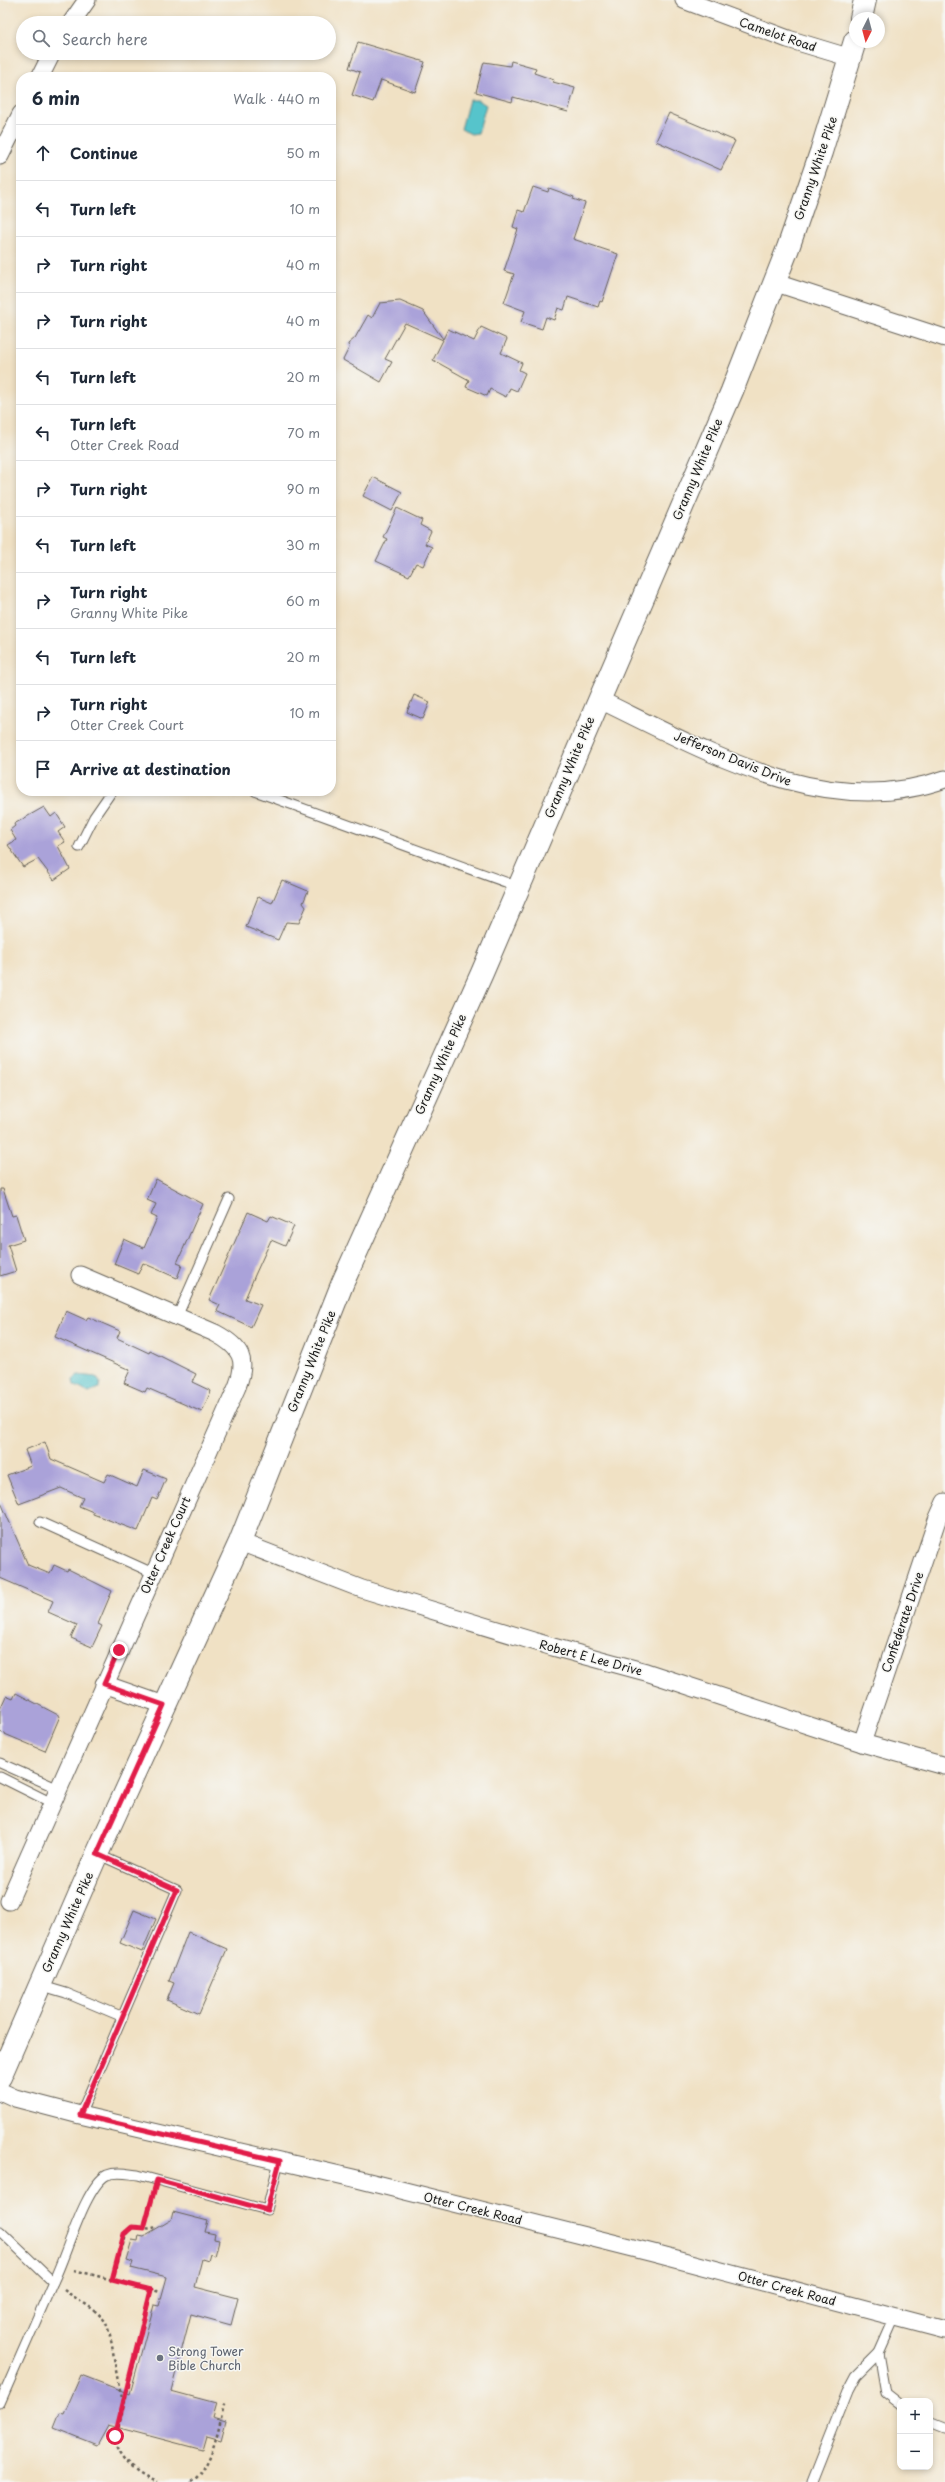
<!DOCTYPE html>
<html lang="en">
<head>
<meta charset="utf-8">
<style>
	body { margin:0; font-family:"Playpen Sans",sans-serif; background:#f2f2f3; color:#1f2937 }
	.controls { position:absolute; right:12px; bottom:12px; display:grid; overflow:hidden; border-radius:8px; box-shadow:0 2px 6px #0003 }
	.controls button { width:36px; height:36px; display:grid; place-items:center; padding:0; border:0; border-bottom:1px solid #e0e1e3; background:#fff; color:#1f2937; font:20px sans-serif }
	.compass { position:absolute; left:849px; top:12px; width:36px; height:36px; border-radius:50%; background:#fff; box-shadow:0 2px 6px #0003; rotate:186deg }
	.stop { position:absolute; width:12px; height:12px; margin:-9px; border:3px solid #e11d48; border-radius:50%; background:#fff }
	.stop.end { background:#e11d48; border-color:#fff; box-shadow:0 1px 4px #0008 }
	.list { margin:0; padding:0; list-style:none }
	h2 { display:flex; justify-content:space-between; align-items:center; height:52px; margin:0; padding:0 16px; font-size:17px }
	h2 small { font-size:13px; font-weight:400; color:#747a83 }
	.list li { display:grid; grid-template-columns:26px 1fr auto; gap:12px; align-items:center; box-sizing:border-box; height:56px; padding:0 16px; border-top:1px solid #e0e1e3 }
	.list b { display:block; font-size:15px; white-space:nowrap }
	.list p { margin:0; font-size:13px; white-space:nowrap; color:#747a83 }
	.list em { font-size:13px; font-style:normal; color:#747a83 }
	.icon { flex:none; width:22px; height:22px; fill:none; stroke:currentColor; stroke-width:2; stroke-linecap:round; stroke-linejoin:round }
	.map { position:relative; flex:none; width:945px; height:2482px; overflow:hidden }
	.search { position:absolute; background:#fff; box-shadow:0 2px 6px #0003; left:16px; top:16px; width:320px; height:44px; display:flex; align-items:center; gap:10px; box-sizing:border-box; padding:0 14px; border-radius:22px; color:#747a83; font-size:15px }
	.panel { position:absolute; background:#fff; box-shadow:0 2px 6px #0003; left:16px; top:72px; width:320px; height:724px; border-radius:16px }
	.map>svg:first-child { display:block }
	.water { fill:#56c4cb; stroke:#397074 }
	.building { fill:#aaa2d9 }
	.lines { fill:none; stroke-linecap:round; stroke-linejoin:round }
	.service-casing { stroke:#666157; stroke-width:11 }
	.minor-casing { stroke:#666157; stroke-width:19 }
	.secondary-casing { stroke:#666157; stroke-width:24 }
	.path { stroke:#666157; stroke-width:2.5; stroke-dasharray:3 3; stroke-linecap:butt }
	.service { stroke:#fff; stroke-width:9 }
	.minor { stroke:#fff; stroke-width:17 }
	.secondary { stroke:#fff; stroke-width:22 }
	.route { stroke:#e11d48; stroke-width:5 }
	.worship-dot { fill:#6b7280; stroke:#f6f6f2; stroke-width:1.5 }
	.labels { text-anchor:middle; dominant-baseline:central; stroke-width:3; stroke-linejoin:round; paint-order:stroke }
	.street-label { font-size:12px; fill:#1c1c1c; stroke:#f6f6f2 }
	.worship-label { font-size:12px; fill:#5b616d; stroke:#f6f6f2; text-anchor:start }
</style>
</head>
<body>
<div class="map">
<svg width="945" height="2482" viewBox="0 0 945 2482">
	<rect width="100%" height="100%" fill="#f6f6f2"/>
	<filter id="ink" filterUnits="userSpaceOnUse"><feTurbulence type="fractalNoise" baseFrequency=".025" numOctaves="2"/><feDisplacementMap in="SourceGraphic" scale="8" xChannelSelector="R" yChannelSelector="G"/><feConvolveMatrix kernelMatrix="1 2 1 2 8 2 1 2 1" color-interpolation-filters="sRGB"/></filter>
	<filter id="wash" filterUnits="userSpaceOnUse"><feTurbulence type="fractalNoise" baseFrequency=".012" numOctaves="4" result="noise"/><feDisplacementMap in="SourceGraphic" scale="16" xChannelSelector="R" yChannelSelector="G"/><feGaussianBlur stdDeviation="0.9" result="paint"/><feColorMatrix in="noise" values="0 0 0 0 0 0 0 0 0 0 0 0 0 0 0 0 0 1.4 0 .05"/><feComposite in="paint" operator="in"/></filter>
	<g filter="url(#wash)">
		<rect width="100%" height="100%" fill="#f0e1c4"/>
		<!-- water -->
		<g class="water">
			<polygon points="469,100 478,100 486,105 478,133 471,134 461,129"/>
			<polygon points="78,1375 96,1377 100,1382 99,1388 89,1393 74,1385 73,1379"/>
		</g>
		<g id="blocks">
			<!-- building -->
			<g class="building">
				<polygon points="358,42 425,62 415,92 381,80 373,102 352,95 360,72 349,68"/>
				<polygon points="511,61 536,68 534,73 554,80 553,82 575,88 568,112 513,97 512,102 476,92 484,62 510,66"/>
				<polygon points="669,113 735,141 721,170 656,141"/>
				<polygon points="533,187 548,192 549,188 574,197 573,199 585,203 573,239 618,254 602,302 600,301 598,307 568,297 564,310 558,308 554,320 546,317 542,329 521,322 525,311 504,303 514,274 504,271 518,229 513,227 518,210 524,212"/>
				<polygon points="400,301 423,311 443,339 448,329 474,341 481,327 507,339 501,353 522,363 519,370 525,373 517,391 510,388 506,397 490,389 487,396 466,387 469,380 433,360 443,340 405,323 385,359 392,362 381,382 343,360 349,348 348,344 355,338 368,315 372,318 380,303"/>
				<polygon points="373,477 402,492 392,511 363,496"/>
				<polygon points="397,508 422,520 420,525 431,531 425,544 432,547 423,566 416,563 409,576 376,561 387,539 383,537"/>
				<polygon points="414,695 430,702 423,719 407,712"/>
				<polygon points="44,807 51,817 56,813 65,827 58,832 65,842 58,846 70,869 54,880 38,859 23,867 8,845 16,840 10,830 15,826 14,824"/>
				<polygon points="282,880 308,891 303,903 306,907 299,923 286,922 278,940 246,927 258,897 272,903"/>
				<polygon points="156,1179 203,1204 177,1263 182,1265 177,1278 143,1263 138,1274 114,1264 124,1239 144,1248 157,1218 151,1215 156,1204 147,1200"/>
				<polygon points="0,1189 3,1189 12,1216 16,1215 24,1240 8,1245 16,1271 0,1276"/>
				<polygon points="248,1212 268,1221 271,1216 294,1226 285,1246 271,1240 255,1275 245,1299 261,1305 251,1327 217,1311 220,1305 209,1300"/>
				<polygon points="66,1311 86,1320 88,1317 120,1331 117,1338 149,1353 150,1351 196,1374 192,1382 211,1391 202,1412 147,1388 145,1392 124,1383 130,1370 55,1337"/>
				<polygon points="45,1442 51,1459 104,1482 108,1474 137,1487 144,1470 166,1479 157,1500 152,1498 138,1531 93,1514 93,1512 79,1506 83,1498 61,1488 19,1504 7,1475 31,1466 25,1450"/>
				<polygon points="0,1500 28,1565 50,1574 54,1565 67,1571 68,1569 112,1591 98,1624 102,1626 92,1647 71,1638 77,1625 48,1612 53,1601 0,1578"/>
				<polygon points="16,1693 60,1716 45,1751 0,1732 0,1709 6,1696 13,1699"/>
				<polygon points="134,1910 156,1919 142,1952 120,1943"/>
				<polygon points="188,1932 227,1949 199,2014 167,2000 174,1983 169,1981"/>
				<polygon points="173,2212 208,2221 205,2232 215,2234 214,2239 219,2240 215,2256 210,2254 208,2261 202,2259 195,2287 238,2298 231,2325 191,2314 171,2391 216,2403 212,2417 226,2421 221,2440 207,2436 203,2450 108,2425 97,2445 54,2428 60,2413 64,2414 81,2375 130,2394 154,2305 159,2306 167,2277 131,2268 133,2262 126,2260 132,2240 138,2241 139,2235 144,2236 171,2220"/>
			</g>
		</g>
	</g>
	<g filter="url(#ink)">
		<use href="#blocks" fill-opacity="0" stroke="#666157" stroke-width="1"/>
		<g class="lines">
			<defs>
				<g id="service">
					<polyline points="255,791 519,887"/>
					<polyline points="79,847 94,817 112,791"/>
					<polyline points="177,1317 229,1199"/>
					<polyline points="40,1522 153,1573"/>
					<polyline points="0,1763 59,1789"/>
					<polyline points="0,1777 52,1803"/>
					<polyline points="39,1985 66,1993 123,2017"/>
					<polyline points="80,2115 177,1890 97,1854"/>
					<path d="M0 2231 53 2282C66 2257 85 2186 107 2175 117 2171 128 2174 138 2175L267 2210 279 2161"/>
					<polyline points="879,2353 886,2393 900,2404"/>
					<polyline points="0,2403 53,2282"/>
					<polyline points="930,2422 945,2428"/>
					<polyline points="812,2482 848,2391 856,2376 879,2353 895,2317"/>
				</g>
				<g id="minor">
					<polyline points="684,0 788,39 851,58"/>
					<polyline points="71,23 87,0"/>
					<polyline points="40,77 52,53"/>
					<polyline points="0,156 21,114"/>
					<polyline points="776,283 945,338"/>
					<path d="M598 699C704 750 825 822 945 779"/>
					<polyline points="240,1542 362,1589 553,1647 646,1672 862,1743 945,1766"/>
					<polyline points="104,1684 164,1705"/>
					<polyline points="862,1743 937,1520 945,1502"/>
					<path d="M9 1901 237 1387C248 1359 241 1347 215 1333L80 1275"/>
					<polyline points="0,2091 15,2098 80,2115 353,2178 653,2253 945,2330"/>
				</g>
				<g id="secondary">
					<polyline points="861,18 865,0"/>
					<polyline points="0,2077 97,1854 240,1542 343,1282 482,973 732,391 788,248 821,152 855,41"/>
				</g>
			</defs>
			<!-- service casing -->
			<use href="#service" class="service-casing"/>
			<!-- minor casing -->
			<use href="#minor" class="minor-casing"/>
			<!-- secondary casing -->
			<use href="#secondary" class="secondary-casing"/>
			<!-- path -->
			<g class="path">
				<polyline points="144,2228 153,2193"/>
				<polyline points="74,2270 160,2292"/>
				<path d="M112 2280 127 2231C136 2222 146 2232 155 2227"/>
				<path d="M64 2290C76 2299 95 2308 104 2320 114 2334 114 2380 124 2401"/>
				<path d="M151 2290 115 2442C118 2460 140 2477 157 2482"/>
				<path d="M191 2482C213 2468 219 2424 225 2401"/>
			</g>
			<!-- service -->
			<use href="#service" class="service"/>
			<!-- minor -->
			<use href="#minor" class="minor"/>
			<!-- secondary -->
			<use href="#secondary" class="secondary"/>
		</g>
	</g>
	<g class="lines" filter="url(#ink)">
		<!-- route -->
		<polyline class="route" points="115,2436 151,2290 112,2280 124,2234 132,2227 144,2228 157,2180 267,2210 280,2161 80,2115 177,1890 97,1854 164,1705 104,1684 119,1650"/>
	</g>
	<!-- markers -->
	<circle class="worship-dot" cx="160" cy="2358" r="4"/>
	<g class="labels">
		<!-- street labels -->
		<g class="street-label">
			<text transform="translate(778 34) rotate(19)">Camelot Road</text>
			<text transform="translate(815 168) rotate(-71)">Granny White Pike</text>
			<text transform="translate(697 469) rotate(-67)">Granny White Pike</text>
			<text transform="translate(733 758) rotate(22)">Jefferson Davis Drive</text>
			<text transform="translate(569 767) rotate(-67)">Granny White Pike</text>
			<text transform="translate(440 1064) rotate(-66)">Granny White Pike</text>
			<text transform="translate(311 1361) rotate(-68)">Granny White Pike</text>
			<text transform="translate(165 1545) rotate(-66)">Otter Creek Court</text>
			<text transform="translate(902 1622) rotate(-71)">Confederate Drive</text>
			<text transform="translate(591 1657) rotate(15)">Robert E Lee Drive</text>
			<text transform="translate(67 1922) rotate(-66)">Granny White Pike</text>
			<text transform="translate(473 2208) rotate(14)">Otter Creek Road</text>
			<text transform="translate(787 2288) rotate(15)">Otter Creek Road</text>
		</g>
		<!-- worship labels -->
		<g class="worship-label">
			<text x="168" y="2351">Strong Tower<tspan x="168" dy="14">Bible Church</tspan></text>
		</g>
	</g>
</svg>
<div class="controls">
<button>+</button>
<button>−</button>
</div>
<svg class="compass" viewBox="-18 -18 36 36"><path d="M0-13l5 13h-10z" fill="#e53935"/><path d="M0 13l5-13h-10z" fill="#747a83"/></svg>
<div class="stop" style="left:115px;top:2436px"></div>
<div class="stop end" style="left:119px;top:1650px"></div>
<div class="search"><svg class="icon" aria-label="search" viewBox="0 0 24 24"><circle cx="10" cy="10" r="6"/><path d="M15 15l6 6"/></svg>Search here</div>
<section class="panel">
<h2>6 min<small>Walk · 440 m</small></h2>
<ul class="list">
<li><svg class="icon" aria-label="ahead" viewBox="0 0 24 24"><path d="M12 20V5M6 11l6-6 6 6"/></svg><div><b>Continue</b></div><em>50 m</em></li>
<li><svg class="icon" aria-label="left" viewBox="0 0 24 24"><path d="M17 20v-9H6M10 6l-5 5 5 5"/></svg><div><b>Turn left</b></div><em>10 m</em></li>
<li><svg class="icon" aria-label="right" viewBox="0 0 24 24"><path d="M7 20v-9h11M14 6l5 5-5 5"/></svg><div><b>Turn right</b></div><em>40 m</em></li>
<li><svg class="icon" aria-label="right" viewBox="0 0 24 24"><path d="M7 20v-9h11M14 6l5 5-5 5"/></svg><div><b>Turn right</b></div><em>40 m</em></li>
<li><svg class="icon" aria-label="left" viewBox="0 0 24 24"><path d="M17 20v-9H6M10 6l-5 5 5 5"/></svg><div><b>Turn left</b></div><em>20 m</em></li>
<li><svg class="icon" aria-label="left" viewBox="0 0 24 24"><path d="M17 20v-9H6M10 6l-5 5 5 5"/></svg><div><b>Turn left</b><p>Otter Creek Road</p></div><em>70 m</em></li>
<li><svg class="icon" aria-label="right" viewBox="0 0 24 24"><path d="M7 20v-9h11M14 6l5 5-5 5"/></svg><div><b>Turn right</b></div><em>90 m</em></li>
<li><svg class="icon" aria-label="left" viewBox="0 0 24 24"><path d="M17 20v-9H6M10 6l-5 5 5 5"/></svg><div><b>Turn left</b></div><em>30 m</em></li>
<li><svg class="icon" aria-label="right" viewBox="0 0 24 24"><path d="M7 20v-9h11M14 6l5 5-5 5"/></svg><div><b>Turn right</b><p>Granny White Pike</p></div><em>60 m</em></li>
<li><svg class="icon" aria-label="left" viewBox="0 0 24 24"><path d="M17 20v-9H6M10 6l-5 5 5 5"/></svg><div><b>Turn left</b></div><em>20 m</em></li>
<li><svg class="icon" aria-label="right" viewBox="0 0 24 24"><path d="M7 20v-9h11M14 6l5 5-5 5"/></svg><div><b>Turn right</b><p>Otter Creek Court</p></div><em>10 m</em></li>
<li><svg class="icon" aria-label="arrive" viewBox="0 0 24 24"><path d="M6 21V4h12l-3 4 3 4H6"/></svg><div><b>Arrive at destination</b></div></li>
</ul>
</section>
</div>
</body>
</html>
